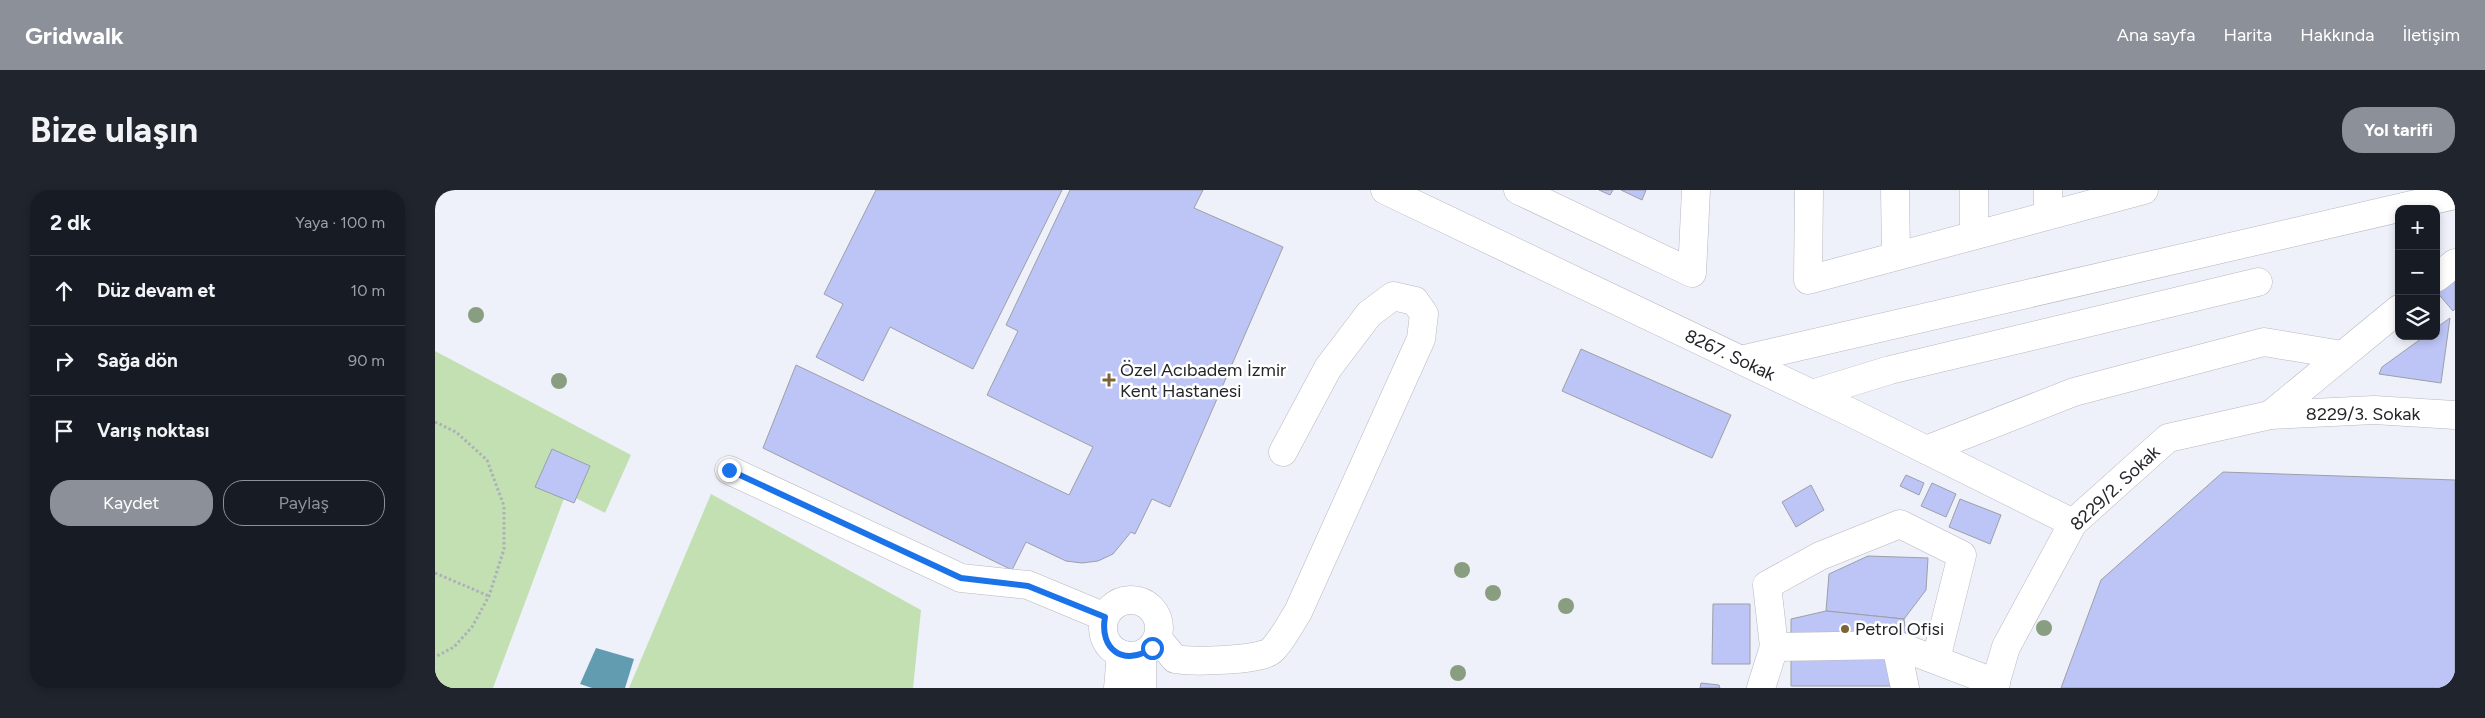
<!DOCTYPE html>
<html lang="tr">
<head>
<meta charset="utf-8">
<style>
	body { margin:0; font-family:Figtree,sans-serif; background:#20242c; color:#f1f3f6 }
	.controls { position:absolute; right:15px; top:15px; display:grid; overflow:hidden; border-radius:10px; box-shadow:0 2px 8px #0003 }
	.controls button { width:45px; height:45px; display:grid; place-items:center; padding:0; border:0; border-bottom:1px solid #363941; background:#171b24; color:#f1f3f6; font:25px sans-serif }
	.stop { position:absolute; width:15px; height:15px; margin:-11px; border:4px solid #1a73e8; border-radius:50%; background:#fff }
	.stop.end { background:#1a73e8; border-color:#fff; box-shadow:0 1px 5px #0008 }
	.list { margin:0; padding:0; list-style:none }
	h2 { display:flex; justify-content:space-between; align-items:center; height:65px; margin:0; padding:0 20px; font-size:21px }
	h2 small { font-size:16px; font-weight:400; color:#9ea1a6 }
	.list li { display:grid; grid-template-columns:32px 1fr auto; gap:15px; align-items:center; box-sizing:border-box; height:70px; padding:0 20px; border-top:1px solid #363941 }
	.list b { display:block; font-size:19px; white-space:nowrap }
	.list em { font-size:16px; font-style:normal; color:#9ea1a6 }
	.actions { display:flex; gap:10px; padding:15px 20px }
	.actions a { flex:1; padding:11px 0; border:1px solid #8c9099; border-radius:20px; text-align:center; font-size:18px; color:#8c9099 }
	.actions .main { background:#8c9099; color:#fff }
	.icon { flex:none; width:28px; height:28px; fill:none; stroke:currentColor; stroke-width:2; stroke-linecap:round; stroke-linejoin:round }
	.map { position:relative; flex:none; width:2020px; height:498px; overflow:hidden; border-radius:20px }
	header { display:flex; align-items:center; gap:30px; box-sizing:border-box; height:70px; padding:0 25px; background:#8c9099; color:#fff }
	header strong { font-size:24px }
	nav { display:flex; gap:28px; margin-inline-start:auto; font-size:18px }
	.intro { display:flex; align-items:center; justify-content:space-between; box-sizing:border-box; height:120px; padding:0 30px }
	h1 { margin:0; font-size:35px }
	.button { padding:12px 22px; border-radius:20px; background:#8c9099; color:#fff; font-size:18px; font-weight:700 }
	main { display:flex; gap:30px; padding:0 30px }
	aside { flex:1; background:#171b24; border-radius:20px; box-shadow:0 2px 8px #0003 }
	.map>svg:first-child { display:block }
	.green { fill:#c3e0b3 }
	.water { fill:#619cb1 }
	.building { fill:#bcc5f5; stroke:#9d9fa7 }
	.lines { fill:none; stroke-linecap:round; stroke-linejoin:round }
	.minor-casing { stroke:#b6b8c1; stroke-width:29 }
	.path { stroke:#aeb0b7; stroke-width:3; stroke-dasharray:2.5 2.5; stroke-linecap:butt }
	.minor { stroke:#fff; stroke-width:28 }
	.tree { fill:#899e80 }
	.route { stroke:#1a73e8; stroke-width:6 }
	.poi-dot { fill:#7d6335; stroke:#fff; stroke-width:2 }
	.labels { text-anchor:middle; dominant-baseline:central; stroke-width:5; stroke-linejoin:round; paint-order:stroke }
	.street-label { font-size:18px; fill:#252629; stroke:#fff }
	.poi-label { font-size:18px; fill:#252629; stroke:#fff; text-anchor:start }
</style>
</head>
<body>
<header>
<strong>Gridwalk</strong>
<nav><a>Ana sayfa</a><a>Harita</a><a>Hakkında</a><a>İletişim</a></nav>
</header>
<div class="intro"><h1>Bize ulaşın</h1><a class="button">Yol tarifi</a></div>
<main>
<aside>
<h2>2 dk<small>Yaya · 100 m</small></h2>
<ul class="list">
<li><svg class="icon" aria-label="ahead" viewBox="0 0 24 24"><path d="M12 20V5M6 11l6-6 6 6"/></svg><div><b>Düz devam et</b></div><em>10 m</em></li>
<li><svg class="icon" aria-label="right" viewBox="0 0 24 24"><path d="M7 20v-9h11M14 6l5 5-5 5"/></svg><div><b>Sağa dön</b></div><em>90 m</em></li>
<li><svg class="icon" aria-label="arrive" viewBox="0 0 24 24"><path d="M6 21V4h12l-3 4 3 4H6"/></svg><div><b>Varış noktası</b></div></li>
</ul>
<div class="actions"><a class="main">Kaydet</a><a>Paylaş</a></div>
</aside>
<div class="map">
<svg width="2020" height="498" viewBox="0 0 2020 498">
	<rect width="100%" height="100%" fill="#eff1fa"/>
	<!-- green -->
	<g class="green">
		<polygon points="0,161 196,265 170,323 131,303 58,498 0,498"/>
		<polygon points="276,304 486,420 478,498 194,498"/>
	</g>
	<!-- water -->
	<polygon class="water" points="161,458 199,469 190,498 157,498 145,494"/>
	<!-- building -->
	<g class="building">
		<polygon points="441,0 627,0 538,179 455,137 428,191 381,167 408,114 389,104"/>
		<polygon points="635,0 768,0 759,18 848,57 735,317 717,309 700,344 696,342 678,364 663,371 647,373 631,371 591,352 577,380 328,258 361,175 634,305 658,257 552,205 583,141 571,135"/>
		<polygon points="1164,0 1178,0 1175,5"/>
		<polygon points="1186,0 1211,0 1207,10"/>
		<polygon points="2020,81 2020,119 2018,121 2001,101"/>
		<polygon points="2015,128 2006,193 1944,184 1947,177 1990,146 2001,146 2001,138"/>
		<polygon points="1146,159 1296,225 1277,268 1127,201"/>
		<polygon points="117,259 155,276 139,313 100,297"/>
		<polygon points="1788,282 2020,290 2020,498 1626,498 1666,390"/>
		<polygon points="1471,285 1489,293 1484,305 1465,296"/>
		<polygon points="1497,293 1521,304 1511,327 1486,316"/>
		<polygon points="1376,295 1389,320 1361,337 1347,312"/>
		<polygon points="1525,309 1566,325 1555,354 1514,337"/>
		<polygon points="1433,366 1493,368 1491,400 1469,429 1391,421 1394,384"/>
		<polygon points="1278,414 1315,414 1315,474 1277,474"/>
		<polygon points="1391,421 1469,429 1477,496 1356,496 1356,429"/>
		<polygon points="1266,493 1284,495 1285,498 1265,498"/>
	</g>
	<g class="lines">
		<defs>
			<g id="minor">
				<polyline points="950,0 1419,224 1638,333"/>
				<polyline points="1083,0 1257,83 1261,0"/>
				<polyline points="1374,0 1373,90 1709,0"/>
				<polyline points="1460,0 1461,66"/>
				<polyline points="1539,0 1539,44"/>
				<polyline points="1613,0 1613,24"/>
				<polyline points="2001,88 2020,73"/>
				<polyline points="1306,170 2020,5"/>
				<polyline points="1377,204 1455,180 1823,92"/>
				<polyline points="1835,225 1964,119"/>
				<polyline points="1491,260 1639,202 1829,152 1907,165"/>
				<polyline points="294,280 526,388 593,395 670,427"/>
				<circle cx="696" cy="438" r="28"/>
				<path d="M723 449 740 469C756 472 825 471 836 461 847 451 855 434 863 422L986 149 989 124 980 111 958 106 934 124 893 178 848 262"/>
				<polyline points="1461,455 1470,498"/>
				<polyline points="1339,457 1332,395 1385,366 1465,334 1527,365 1501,469"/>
				<polyline points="683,498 686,464"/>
				<polyline points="707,498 707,464"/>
				<polyline points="1326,498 1339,457 1461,455 1561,493"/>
				<polyline points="1559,498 1571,457 1638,333 1733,248 1835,225 1939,220 2020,225"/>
			</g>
		</defs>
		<!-- minor casing -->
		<use href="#minor" class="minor-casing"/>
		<!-- path -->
		<g class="path">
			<polyline points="0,232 21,242 52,270 69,316 69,359 54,406 37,437 19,457 0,467"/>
			<polyline points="0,383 54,406"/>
		</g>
		<!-- minor -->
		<use href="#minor" class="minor"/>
	</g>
	<!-- trees -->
	<g class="tree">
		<circle cx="41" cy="125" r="8"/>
		<circle cx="124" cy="191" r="8"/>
		<circle cx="1027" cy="380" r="8"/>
		<circle cx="1058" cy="403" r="8"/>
		<circle cx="1131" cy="416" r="8"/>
		<circle cx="1609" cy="438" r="8"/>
		<circle cx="1023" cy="483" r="8"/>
	</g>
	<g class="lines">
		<!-- route -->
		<path class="route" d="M294 280 526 388 593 396 670 427C664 460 689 477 717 458"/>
	</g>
	<!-- markers -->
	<g class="poi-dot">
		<path d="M671.5 182.5h5v5h5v5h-5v5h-5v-5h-5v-5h5z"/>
		<circle cx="1410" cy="439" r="5"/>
	</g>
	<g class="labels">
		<!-- street labels -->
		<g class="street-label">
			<text transform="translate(1295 165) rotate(25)">8267. Sokak</text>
			<text x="1928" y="224">8229/3. Sokak</text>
			<text transform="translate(1680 298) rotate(-43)">8229/2. Sokak</text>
		</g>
		<!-- poi labels -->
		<g class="poi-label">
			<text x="685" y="180">Özel Acıbadem İzmir<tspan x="685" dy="21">Kent Hastanesi</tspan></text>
			<text x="1420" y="439">Petrol Ofisi</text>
		</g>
	</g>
</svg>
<div class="controls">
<button>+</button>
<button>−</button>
<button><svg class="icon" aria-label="layers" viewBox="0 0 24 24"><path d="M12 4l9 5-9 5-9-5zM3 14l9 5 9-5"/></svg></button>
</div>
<div class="stop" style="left:717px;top:458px"></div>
<div class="stop end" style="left:294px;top:280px"></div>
</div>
</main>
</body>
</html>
